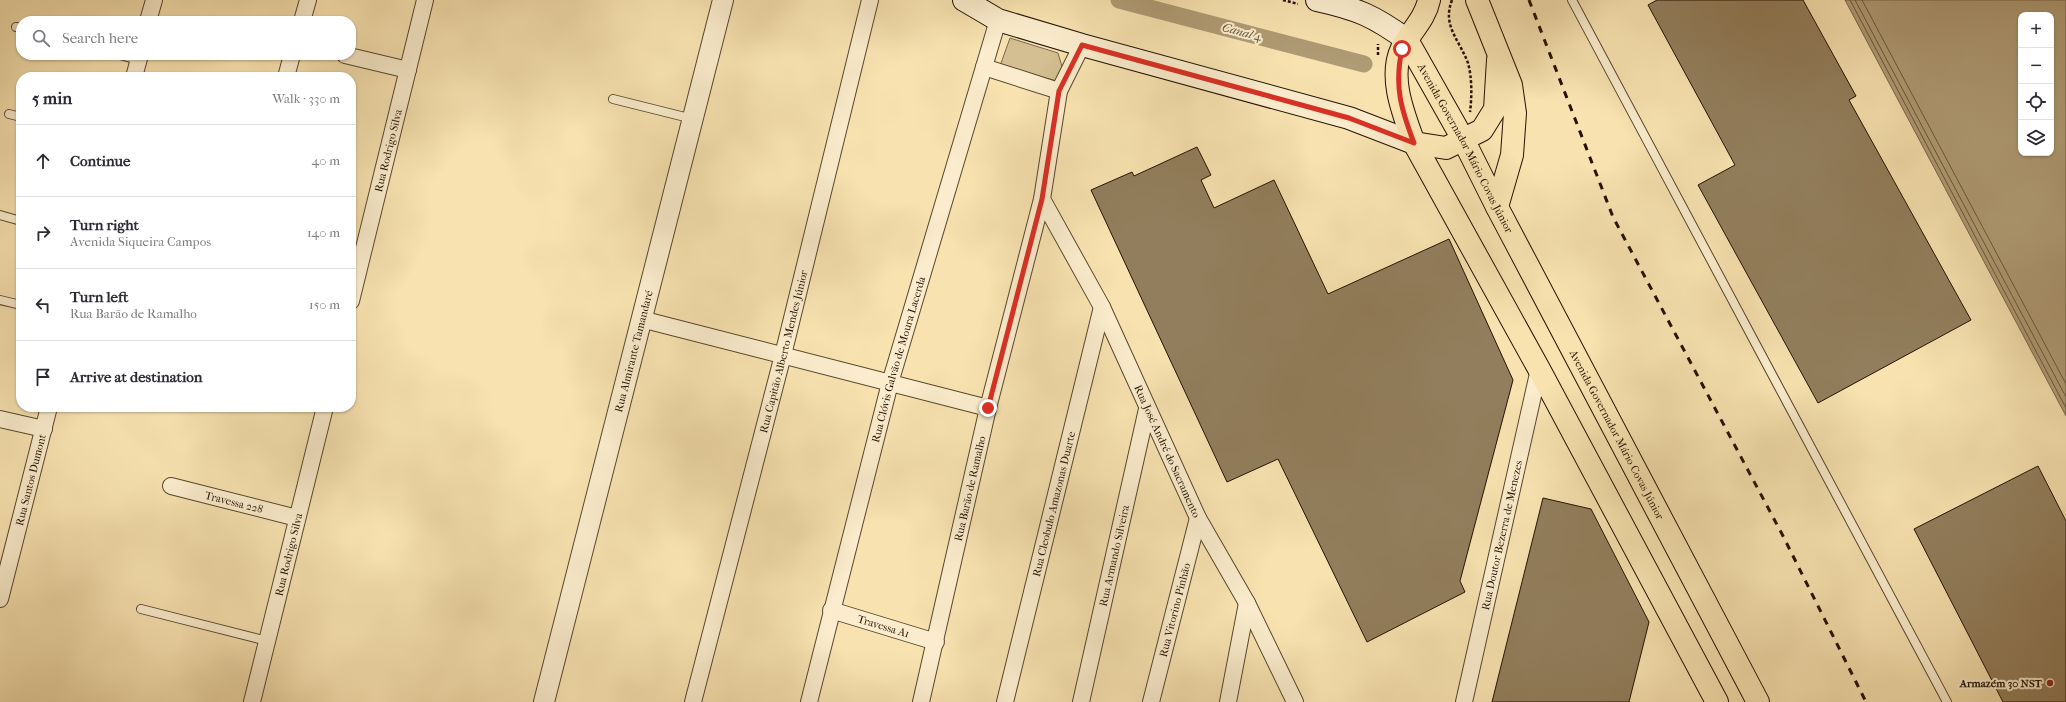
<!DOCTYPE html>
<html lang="en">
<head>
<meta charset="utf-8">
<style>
	body { margin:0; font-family:"IM FELL French Canon",serif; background:#f2f2f3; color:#2b2b33 }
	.controls { position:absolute; right:12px; top:12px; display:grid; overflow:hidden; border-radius:8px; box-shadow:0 1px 3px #0004 }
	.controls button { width:36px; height:36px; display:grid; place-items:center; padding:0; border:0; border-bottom:1px solid #e1e1e2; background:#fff; color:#2b2b33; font:20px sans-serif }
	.stop { position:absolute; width:12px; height:12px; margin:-9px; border:3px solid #d93025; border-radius:50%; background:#fff }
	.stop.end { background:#d93025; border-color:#fff; box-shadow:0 1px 4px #0008 }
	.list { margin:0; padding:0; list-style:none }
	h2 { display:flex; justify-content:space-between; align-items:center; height:52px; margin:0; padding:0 16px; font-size:17px }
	h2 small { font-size:13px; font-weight:400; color:#7c7c81 }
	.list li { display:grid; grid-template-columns:26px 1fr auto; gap:12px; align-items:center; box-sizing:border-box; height:72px; padding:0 16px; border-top:1px solid #e1e1e2 }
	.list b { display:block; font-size:15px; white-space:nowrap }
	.list p { margin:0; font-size:13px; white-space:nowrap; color:#7c7c81 }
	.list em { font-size:13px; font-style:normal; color:#7c7c81 }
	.icon { flex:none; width:22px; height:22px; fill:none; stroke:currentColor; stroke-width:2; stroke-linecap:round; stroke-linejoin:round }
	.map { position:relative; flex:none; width:2066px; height:702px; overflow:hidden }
	.search { position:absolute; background:#fff; box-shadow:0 1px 3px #0004; left:16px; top:16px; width:340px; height:44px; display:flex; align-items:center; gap:10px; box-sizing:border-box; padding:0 14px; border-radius:16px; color:#7c7c81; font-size:15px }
	.panel { position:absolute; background:#fff; box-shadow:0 1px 3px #0004; left:16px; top:72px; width:340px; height:340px; border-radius:16px }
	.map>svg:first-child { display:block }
	.green { fill:#d3bf92; stroke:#7c6849 }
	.water { fill:#af9b74; stroke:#776446; fill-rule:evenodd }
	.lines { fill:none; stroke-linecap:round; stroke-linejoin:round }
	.shore { stroke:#6a563a; stroke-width:1 }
	.canal { stroke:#af9b74; stroke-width:17 }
	.building { fill:#927e5c; stroke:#241200 }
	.service-casing { stroke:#59462c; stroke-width:10 }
	.minor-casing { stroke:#59462c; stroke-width:18 }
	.tertiary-casing { stroke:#59462c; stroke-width:22 }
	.secondary-casing { stroke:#241200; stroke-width:24 }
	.primary-casing { stroke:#241200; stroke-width:24 }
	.path { stroke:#241200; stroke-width:2.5; stroke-dasharray:3 2; stroke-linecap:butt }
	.service { stroke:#faeccc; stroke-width:8 }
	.minor { stroke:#faeccc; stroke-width:16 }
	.tertiary { stroke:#faeccc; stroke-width:20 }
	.secondary { stroke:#faeccc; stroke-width:22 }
	.primary { stroke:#f7e2b0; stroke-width:22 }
	.rail { stroke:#241200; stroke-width:3; stroke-dasharray:7 7; stroke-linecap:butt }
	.route { stroke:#d93025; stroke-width:5 }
	.poi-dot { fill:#8f2418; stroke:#faeccc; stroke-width:1.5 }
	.labels { text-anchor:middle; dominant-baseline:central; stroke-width:4; stroke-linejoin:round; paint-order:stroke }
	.street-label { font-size:11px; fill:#241200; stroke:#faeccc }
	.poi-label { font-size:11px; font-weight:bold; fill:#241200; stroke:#faeccc; text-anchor:end }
	.water-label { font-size:12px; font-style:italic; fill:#635034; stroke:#faeccc }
</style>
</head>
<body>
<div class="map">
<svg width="2066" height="702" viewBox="0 0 2066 702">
	<rect width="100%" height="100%" fill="#f7e2b0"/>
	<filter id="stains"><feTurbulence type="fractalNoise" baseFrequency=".005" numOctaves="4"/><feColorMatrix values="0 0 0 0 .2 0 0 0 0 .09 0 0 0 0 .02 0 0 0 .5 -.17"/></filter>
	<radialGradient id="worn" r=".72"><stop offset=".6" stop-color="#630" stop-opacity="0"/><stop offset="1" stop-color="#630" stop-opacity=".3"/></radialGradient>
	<!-- green -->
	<polygon class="green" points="1010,38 1058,53 1063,70 1057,81 1000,66"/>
	<!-- water -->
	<path class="water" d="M1845 0H2066V416ZM2021 15H2051V153H2021Z"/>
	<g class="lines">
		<!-- shore -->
		<g class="shore">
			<polyline points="1850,0 2066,408"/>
			<polyline points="1855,0 2066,397"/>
			<polyline points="1862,0 2066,384"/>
		</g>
		<!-- canal -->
		<polyline class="canal" points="1119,0 1364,64"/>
	</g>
	<!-- building -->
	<g class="building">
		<polygon points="1657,0 1803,0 1856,96 1849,100 1971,320 1818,403 1698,185 1735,165 1648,5"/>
		<polygon points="1197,147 1211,175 1201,180 1214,208 1274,180 1328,294 1449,239 1513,380 1460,581 1465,592 1367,642 1278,459 1227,482 1091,190 1132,172 1134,176"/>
		<polygon points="2038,466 2066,521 2066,702 2003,702 1914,529"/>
		<polygon points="1543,498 1591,509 1649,622 1629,702 1492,702"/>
	</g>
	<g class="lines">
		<defs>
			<g id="service">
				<polyline points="1572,0 1947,702"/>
				<polyline points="16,27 21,28"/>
				<polyline points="120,55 138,60"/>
				<polyline points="613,99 693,119"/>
				<polyline points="9,114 21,117"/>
				<polyline points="0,215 21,221"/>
				<polyline points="0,300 21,305"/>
				<polyline points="141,609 267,641"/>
			</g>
			<g id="minor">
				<polyline points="148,21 154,0"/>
				<polyline points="302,21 308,0"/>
				<polyline points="345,55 408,70"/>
				<polyline points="984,67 1059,91"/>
				<polyline points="134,77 140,55"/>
				<polyline points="286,77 292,55"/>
				<path id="s1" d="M1042 199 1102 307 1198 518 1247 603 1295 702"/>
				<path id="s2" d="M351 301 425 0"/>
				<polyline points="641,319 988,408"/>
				<polyline points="0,419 44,429"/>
				<path id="s3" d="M171 486 297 518"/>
				<path id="s4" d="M0 599 49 407"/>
				<path id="s5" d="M831 610 936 642"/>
				<path id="s6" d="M252 702 325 407"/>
				<path id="s7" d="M693 702 783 355 870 0"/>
				<path id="s8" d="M809 702 890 383 998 20"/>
				<path id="s9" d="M921 702 988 408 1042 199 1059 91 1082 45"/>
				<path id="s10" d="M1005 702 1102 307"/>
				<path id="s11" d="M1081 702 1147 409"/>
				<path id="s12" d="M1151 702 1198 518"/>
				<polyline points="1228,702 1247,603"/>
				<path id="s13" d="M1464 702 1539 369"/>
			</g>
			<g id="tertiary">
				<path id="s14" d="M544 702 723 0"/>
			</g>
			<g id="secondary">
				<polyline points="964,0 998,20 1082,45 1349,118 1414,143"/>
				<path d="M1317 0C1358 9 1374 16 1407 40"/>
			</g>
			<g id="primary">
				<path d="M1429 0C1425 19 1411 31 1402 48 1388 77 1404 115 1414 143L1539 369 1717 702"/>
				<polyline points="1477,0 1511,85 1515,113 1512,155 1497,207"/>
				<path id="s15" d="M1407 40 1464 141 1497 207 1758 702"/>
				<polyline points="1414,143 1446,148 1482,130 1495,109 1498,60"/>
			</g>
		</defs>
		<!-- service casing -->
		<use href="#service" class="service-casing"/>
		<!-- minor casing -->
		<use href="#minor" class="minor-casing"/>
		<!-- tertiary casing -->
		<use href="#tertiary" class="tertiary-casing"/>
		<!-- secondary casing -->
		<use href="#secondary" class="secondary-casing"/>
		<!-- primary casing -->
		<use href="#primary" class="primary-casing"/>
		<!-- path -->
		<g class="path">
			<polyline points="1283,0 1298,4"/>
			<path d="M1452 0C1442 26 1459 39 1468 63 1472 77 1472 97 1470 112"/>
			<polyline points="1378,55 1378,44"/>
		</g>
		<!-- service -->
		<use href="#service" class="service"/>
		<!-- minor -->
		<use href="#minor" class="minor"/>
		<!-- tertiary -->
		<use href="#tertiary" class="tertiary"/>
		<!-- secondary -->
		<use href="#secondary" class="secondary"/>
		<!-- primary -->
		<use href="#primary" class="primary"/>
		<!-- rail -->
		<polyline class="rail" points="1529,0 1613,217 1782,534 1866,702"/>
	</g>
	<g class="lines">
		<!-- route -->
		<path class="route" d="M988 408 1042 199 1059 91 1082 45 1349 118 1414 143C1401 109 1394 86 1402 49"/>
	</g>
	<!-- markers -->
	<circle class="poi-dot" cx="2050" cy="683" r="4"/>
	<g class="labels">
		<!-- street labels -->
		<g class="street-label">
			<text stroke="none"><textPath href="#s15" startOffset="123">Avenida Governador Mário Covas Júnior</textPath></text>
			<text stroke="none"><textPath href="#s2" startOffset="155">Rua Rodrigo Silva</textPath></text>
			<text stroke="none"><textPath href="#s14" startOffset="362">Rua Almirante Tamandaré</textPath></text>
			<text stroke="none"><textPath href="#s7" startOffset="362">Rua Capitão Alberto Mendes Júnior</textPath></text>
			<text stroke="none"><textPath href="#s8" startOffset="354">Rua Clóvis Galvão de Moura Lacerda</textPath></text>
			<text stroke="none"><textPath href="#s15" startOffset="447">Avenida Governador Mário Covas Júnior</textPath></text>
			<text stroke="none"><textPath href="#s1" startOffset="282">Rua José André do Sacramento</textPath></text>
			<text stroke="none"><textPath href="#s4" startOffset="123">Rua Santos Dumont</textPath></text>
			<text stroke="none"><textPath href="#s9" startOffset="219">Rua Barão de Ramalho</textPath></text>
			<text stroke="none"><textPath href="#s3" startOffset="65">Travessa 228</textPath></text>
			<text stroke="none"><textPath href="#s10" startOffset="204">Rua Cleobulo Amazonas Duarte</textPath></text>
			<text stroke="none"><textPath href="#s13" startOffset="171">Rua Doutor Bezerra de Menezes</textPath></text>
			<text stroke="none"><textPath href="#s6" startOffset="152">Rua Rodrigo Silva</textPath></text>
			<text stroke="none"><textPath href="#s11" startOffset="150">Rua Armando Silveira</textPath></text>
			<text stroke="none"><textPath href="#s12" startOffset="95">Rua Vitorino Pinhão</textPath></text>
			<text stroke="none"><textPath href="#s5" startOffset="55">Travessa A1</textPath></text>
		</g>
		<!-- poi labels -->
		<g class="poi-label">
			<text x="2042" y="683">Armazém 30 NST</text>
		</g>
		<!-- water labels -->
		<g class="water-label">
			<text transform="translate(1242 32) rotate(15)">Canal 4</text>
		</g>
	</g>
	<rect width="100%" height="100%" filter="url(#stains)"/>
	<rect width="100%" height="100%" fill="url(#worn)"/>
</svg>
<div class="controls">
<button>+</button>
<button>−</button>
<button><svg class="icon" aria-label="locate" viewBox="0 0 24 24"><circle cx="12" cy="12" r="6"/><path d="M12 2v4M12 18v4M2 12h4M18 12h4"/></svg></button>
<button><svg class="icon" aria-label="layers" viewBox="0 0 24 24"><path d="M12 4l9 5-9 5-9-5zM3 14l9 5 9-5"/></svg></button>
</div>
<div class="stop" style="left:1402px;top:49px"></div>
<div class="stop end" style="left:988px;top:408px"></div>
<div class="search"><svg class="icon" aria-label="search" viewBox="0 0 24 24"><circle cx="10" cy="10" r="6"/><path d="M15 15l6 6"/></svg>Search here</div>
<section class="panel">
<h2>5 min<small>Walk · 330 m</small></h2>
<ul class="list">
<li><svg class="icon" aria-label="ahead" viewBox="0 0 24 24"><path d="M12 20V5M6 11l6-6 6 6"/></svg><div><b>Continue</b></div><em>40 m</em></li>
<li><svg class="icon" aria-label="right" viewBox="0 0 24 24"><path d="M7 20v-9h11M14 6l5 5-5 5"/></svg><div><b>Turn right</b><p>Avenida Siqueira Campos</p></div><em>140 m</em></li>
<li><svg class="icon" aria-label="left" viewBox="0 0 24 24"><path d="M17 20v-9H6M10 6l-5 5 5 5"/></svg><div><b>Turn left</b><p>Rua Barão de Ramalho</p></div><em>150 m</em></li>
<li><svg class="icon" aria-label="arrive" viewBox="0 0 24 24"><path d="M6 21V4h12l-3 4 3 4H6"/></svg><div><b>Arrive at destination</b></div></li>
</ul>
</section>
</div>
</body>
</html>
